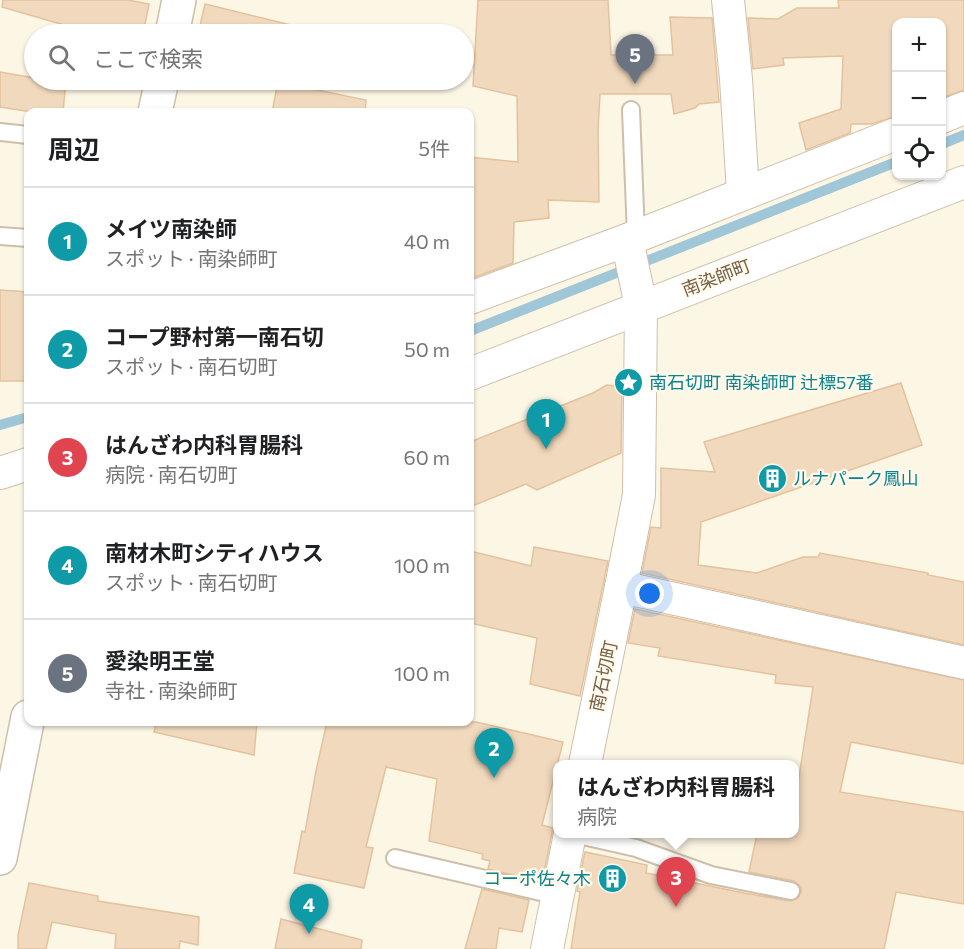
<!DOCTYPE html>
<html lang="ja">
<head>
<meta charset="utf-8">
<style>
	body { margin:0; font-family:Commissioner,"Noto Sans JP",sans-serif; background:#f2f2f2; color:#202124 }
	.controls { position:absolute; right:18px; top:18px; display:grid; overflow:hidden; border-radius:12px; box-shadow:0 2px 4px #0004 }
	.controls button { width:54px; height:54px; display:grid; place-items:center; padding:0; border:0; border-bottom:2px solid #e0e0e0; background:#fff; color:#202124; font:30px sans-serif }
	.you { position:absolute; left:650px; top:594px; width:21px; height:21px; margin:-15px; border:4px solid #fff; border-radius:50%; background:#1a73e8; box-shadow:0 0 0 9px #1a73e833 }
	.badge { display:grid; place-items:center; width:39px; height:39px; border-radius:50%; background:#ea580c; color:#fff; font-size:20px; font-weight:700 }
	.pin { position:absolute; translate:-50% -50px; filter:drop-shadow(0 2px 3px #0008) }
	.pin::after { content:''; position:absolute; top:32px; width:21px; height:18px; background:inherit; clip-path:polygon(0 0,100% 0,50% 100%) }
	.popup { position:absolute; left:553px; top:760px; width:246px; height:78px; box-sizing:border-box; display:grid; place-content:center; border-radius:12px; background:#fff; filter:drop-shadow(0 2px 4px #0005); font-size:20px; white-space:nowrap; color:#757577 }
	.popup b { font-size:22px; color:#202124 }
	.popup::after { content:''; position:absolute; left:50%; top:100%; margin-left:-12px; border:12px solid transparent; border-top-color:#fff }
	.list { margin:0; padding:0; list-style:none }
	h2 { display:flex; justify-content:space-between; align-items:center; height:78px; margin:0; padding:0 24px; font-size:26px }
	h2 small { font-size:20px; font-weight:400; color:#757577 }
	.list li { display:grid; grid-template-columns:39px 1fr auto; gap:18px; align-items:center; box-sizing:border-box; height:108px; padding:0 24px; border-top:2px solid #e0e0e0 }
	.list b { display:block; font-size:22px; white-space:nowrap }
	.list p { margin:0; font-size:20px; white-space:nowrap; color:#757577 }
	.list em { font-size:20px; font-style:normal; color:#757577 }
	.icon { flex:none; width:33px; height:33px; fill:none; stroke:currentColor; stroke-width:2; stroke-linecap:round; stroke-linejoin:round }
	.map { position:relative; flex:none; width:964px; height:949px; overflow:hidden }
	.search { position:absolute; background:#fff; box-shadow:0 2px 4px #0004; left:24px; top:24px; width:450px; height:66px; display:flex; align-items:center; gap:15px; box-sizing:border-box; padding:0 21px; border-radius:33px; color:#757577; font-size:22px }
	.panel { position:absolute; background:#fff; box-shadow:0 2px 4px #0004; left:24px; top:108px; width:450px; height:618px; border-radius:12px }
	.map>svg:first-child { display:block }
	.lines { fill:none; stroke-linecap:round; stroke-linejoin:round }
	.stream { stroke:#a0c7d7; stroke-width:10 }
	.building { fill:#f1d9bd; stroke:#e4c29d; stroke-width:1.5 }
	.service-casing { stroke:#cebfab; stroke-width:20 }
	.minor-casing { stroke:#cebfab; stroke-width:34 }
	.tertiary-casing { stroke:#cebfab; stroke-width:36 }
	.service { stroke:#fff; stroke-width:16 }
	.minor { stroke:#fff; stroke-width:32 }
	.tertiary { stroke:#fff; stroke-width:33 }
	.labels { text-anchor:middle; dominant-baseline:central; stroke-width:4.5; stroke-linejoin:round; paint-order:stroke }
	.street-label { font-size:18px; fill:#755f4a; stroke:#fffaeb }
	.culture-label { font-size:18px; fill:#0d838f; stroke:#fffaeb; text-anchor:start }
</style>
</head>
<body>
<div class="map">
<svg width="964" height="949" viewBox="0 0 964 949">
	<rect width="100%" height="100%" fill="#fcf6e5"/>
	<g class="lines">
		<!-- stream -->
		<g class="stream">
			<polyline points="942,144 964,135"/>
			<polyline points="470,331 896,162"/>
			<polyline points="0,425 28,417"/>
		</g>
	</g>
	<!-- building -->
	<g class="building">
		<polygon points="3,0 128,0 149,4 143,34 95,34 2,7"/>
		<polygon points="478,0 608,0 611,55 673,55 670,17 712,18 719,102 699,104 695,108 674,114 671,94 600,94 598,130 599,202 548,200 549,218 514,222 513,263 475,277 470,277 470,157 518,162 517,96 473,86"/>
		<polygon points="838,0 964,0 964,90 942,98 942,22 897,22 897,116 872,124 851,124 850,133 806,150 799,123 841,109 843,56 783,58 784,65 753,69 748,18 778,19 797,8 839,8"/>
		<polygon points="205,4 291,25 290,34 217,34 199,30"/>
		<polygon points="0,72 34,78 34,80 66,80 63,112 32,112 0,107"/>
		<polygon points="278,82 366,100 365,112 272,112"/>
		<polygon points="0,290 28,292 28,381 0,381"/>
		<polygon points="901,383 922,445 701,522 698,565 757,573 803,557 818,557 820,553 928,573 928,575 964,582 964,645 642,573 651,527 661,528 661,468 715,472 704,442"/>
		<polygon points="607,385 622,387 621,453 537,490 526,484 470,507 470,442 593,393"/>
		<polygon points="534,547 608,561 580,696 530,684 537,638 470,623 470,551 531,566"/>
		<polygon points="635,609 964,680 964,764 851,742 840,792 964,812 964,904 896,892 884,949 571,949 580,892 577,891 585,852 647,865 646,873 744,893 790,901 798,898 801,892 801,887 794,881 749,872 757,834 795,834 795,776 799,777 813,687 775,683 776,675 658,656 660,648 628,643"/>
		<polygon points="156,722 257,722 254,755 154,732"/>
		<polygon points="327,722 476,722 563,742 542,825 553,828 542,882 488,869 490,861 482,859 483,854 429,841 437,779 386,767 366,847 373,848 364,888 294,873 302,831 305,832 316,771"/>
		<polygon points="29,883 98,896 98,901 199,917 198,945 180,941 179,949 115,949 116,934 52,922 46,949 18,949 18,935"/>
		<polygon points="482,889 529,900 522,932 499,928 496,949 465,949"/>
		<polygon points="281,919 362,940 361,949 275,949"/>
	</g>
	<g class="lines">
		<defs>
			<g id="service">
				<polyline points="631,110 636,236"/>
				<polyline points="0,132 28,135"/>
				<polyline points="0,236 28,238"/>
				<polyline points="574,834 636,848 711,875 791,891"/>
				<polyline points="395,858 558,896"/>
			</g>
			<g id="minor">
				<polyline points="728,0 736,79 743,193"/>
				<polyline points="942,117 964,108"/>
				<polyline points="627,240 641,306 640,400 639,495 621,587 964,663"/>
				<polyline points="470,298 627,240 896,134"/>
				<polyline points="470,374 964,182"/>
				<polyline points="0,473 28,464"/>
				<polyline points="585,764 621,587"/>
				<polyline points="547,949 570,834"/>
			</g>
			<g id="tertiary">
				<polyline points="172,34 179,0"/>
				<polyline points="155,112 162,80"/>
				<polyline points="0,858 28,717"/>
			</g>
		</defs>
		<!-- service casing -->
		<use href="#service" class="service-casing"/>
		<!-- minor casing -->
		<use href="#minor" class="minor-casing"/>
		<!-- tertiary casing -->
		<use href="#tertiary" class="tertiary-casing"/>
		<!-- service -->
		<use href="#service" class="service"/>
		<!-- minor -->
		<use href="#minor" class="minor"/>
		<!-- tertiary -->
		<use href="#tertiary" class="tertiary"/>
	</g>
	<!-- icons -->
	<defs>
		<symbol id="sight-disc" viewBox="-11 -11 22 22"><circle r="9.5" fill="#0f9aa8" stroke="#fffaeb"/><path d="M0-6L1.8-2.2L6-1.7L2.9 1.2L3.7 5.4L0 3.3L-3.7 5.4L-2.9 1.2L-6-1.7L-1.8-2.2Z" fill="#fff"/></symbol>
		<symbol id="building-disc" viewBox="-11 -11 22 22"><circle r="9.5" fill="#0f9aa8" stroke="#fffaeb"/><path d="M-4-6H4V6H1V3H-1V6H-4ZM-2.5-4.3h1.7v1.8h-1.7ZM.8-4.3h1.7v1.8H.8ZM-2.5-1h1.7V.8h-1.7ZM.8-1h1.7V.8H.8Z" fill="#fff"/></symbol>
	</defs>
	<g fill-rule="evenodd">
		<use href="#sight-disc" x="612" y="366" width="33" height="33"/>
		<use href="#building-disc" x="756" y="462" width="33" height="33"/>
		<use href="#building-disc" x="596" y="862" width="33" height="33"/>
	</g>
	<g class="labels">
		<!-- street labels -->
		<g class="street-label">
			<text transform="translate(716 277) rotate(-21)">南染師町</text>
			<text transform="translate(603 676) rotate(-78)">南石切町</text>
		</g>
		<!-- culture labels -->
		<g class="culture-label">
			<text x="649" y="382">南石切町 南染師町 辻標57番</text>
			<text x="793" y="478">ルナパーク鳳山</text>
			<text x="591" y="878" text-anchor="end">コーポ佐々木</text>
		</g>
	</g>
</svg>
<div class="controls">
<button>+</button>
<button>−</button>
<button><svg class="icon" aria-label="locate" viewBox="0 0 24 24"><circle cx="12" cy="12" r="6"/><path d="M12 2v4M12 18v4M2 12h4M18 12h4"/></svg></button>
</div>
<div class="you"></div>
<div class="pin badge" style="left:546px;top:449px;background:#0f9aa8">1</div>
<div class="pin badge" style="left:494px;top:778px;background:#0f9aa8">2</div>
<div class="pin badge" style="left:676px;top:907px;background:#e0444e">3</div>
<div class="popup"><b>はんざわ内科胃腸科</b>病院</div>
<div class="pin badge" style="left:309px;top:934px;background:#0f9aa8">4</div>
<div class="pin badge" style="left:635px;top:84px;background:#6b7280">5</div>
<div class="search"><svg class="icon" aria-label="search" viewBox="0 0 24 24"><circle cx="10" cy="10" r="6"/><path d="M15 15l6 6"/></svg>ここで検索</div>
<section class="panel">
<h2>周辺<small>5件</small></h2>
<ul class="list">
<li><span class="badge" style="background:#0f9aa8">1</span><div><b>メイツ南染師</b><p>スポット · 南染師町</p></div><em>40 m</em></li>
<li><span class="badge" style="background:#0f9aa8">2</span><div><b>コープ野村第一南石切</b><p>スポット · 南石切町</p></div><em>50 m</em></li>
<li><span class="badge" style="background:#e0444e">3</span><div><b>はんざわ内科胃腸科</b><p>病院 · 南石切町</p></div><em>60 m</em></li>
<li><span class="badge" style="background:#0f9aa8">4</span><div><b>南材木町シティハウス</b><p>スポット · 南石切町</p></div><em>100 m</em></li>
<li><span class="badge" style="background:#6b7280">5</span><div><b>愛染明王堂</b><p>寺社 · 南染師町</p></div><em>100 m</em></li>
</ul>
</section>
</div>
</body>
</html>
